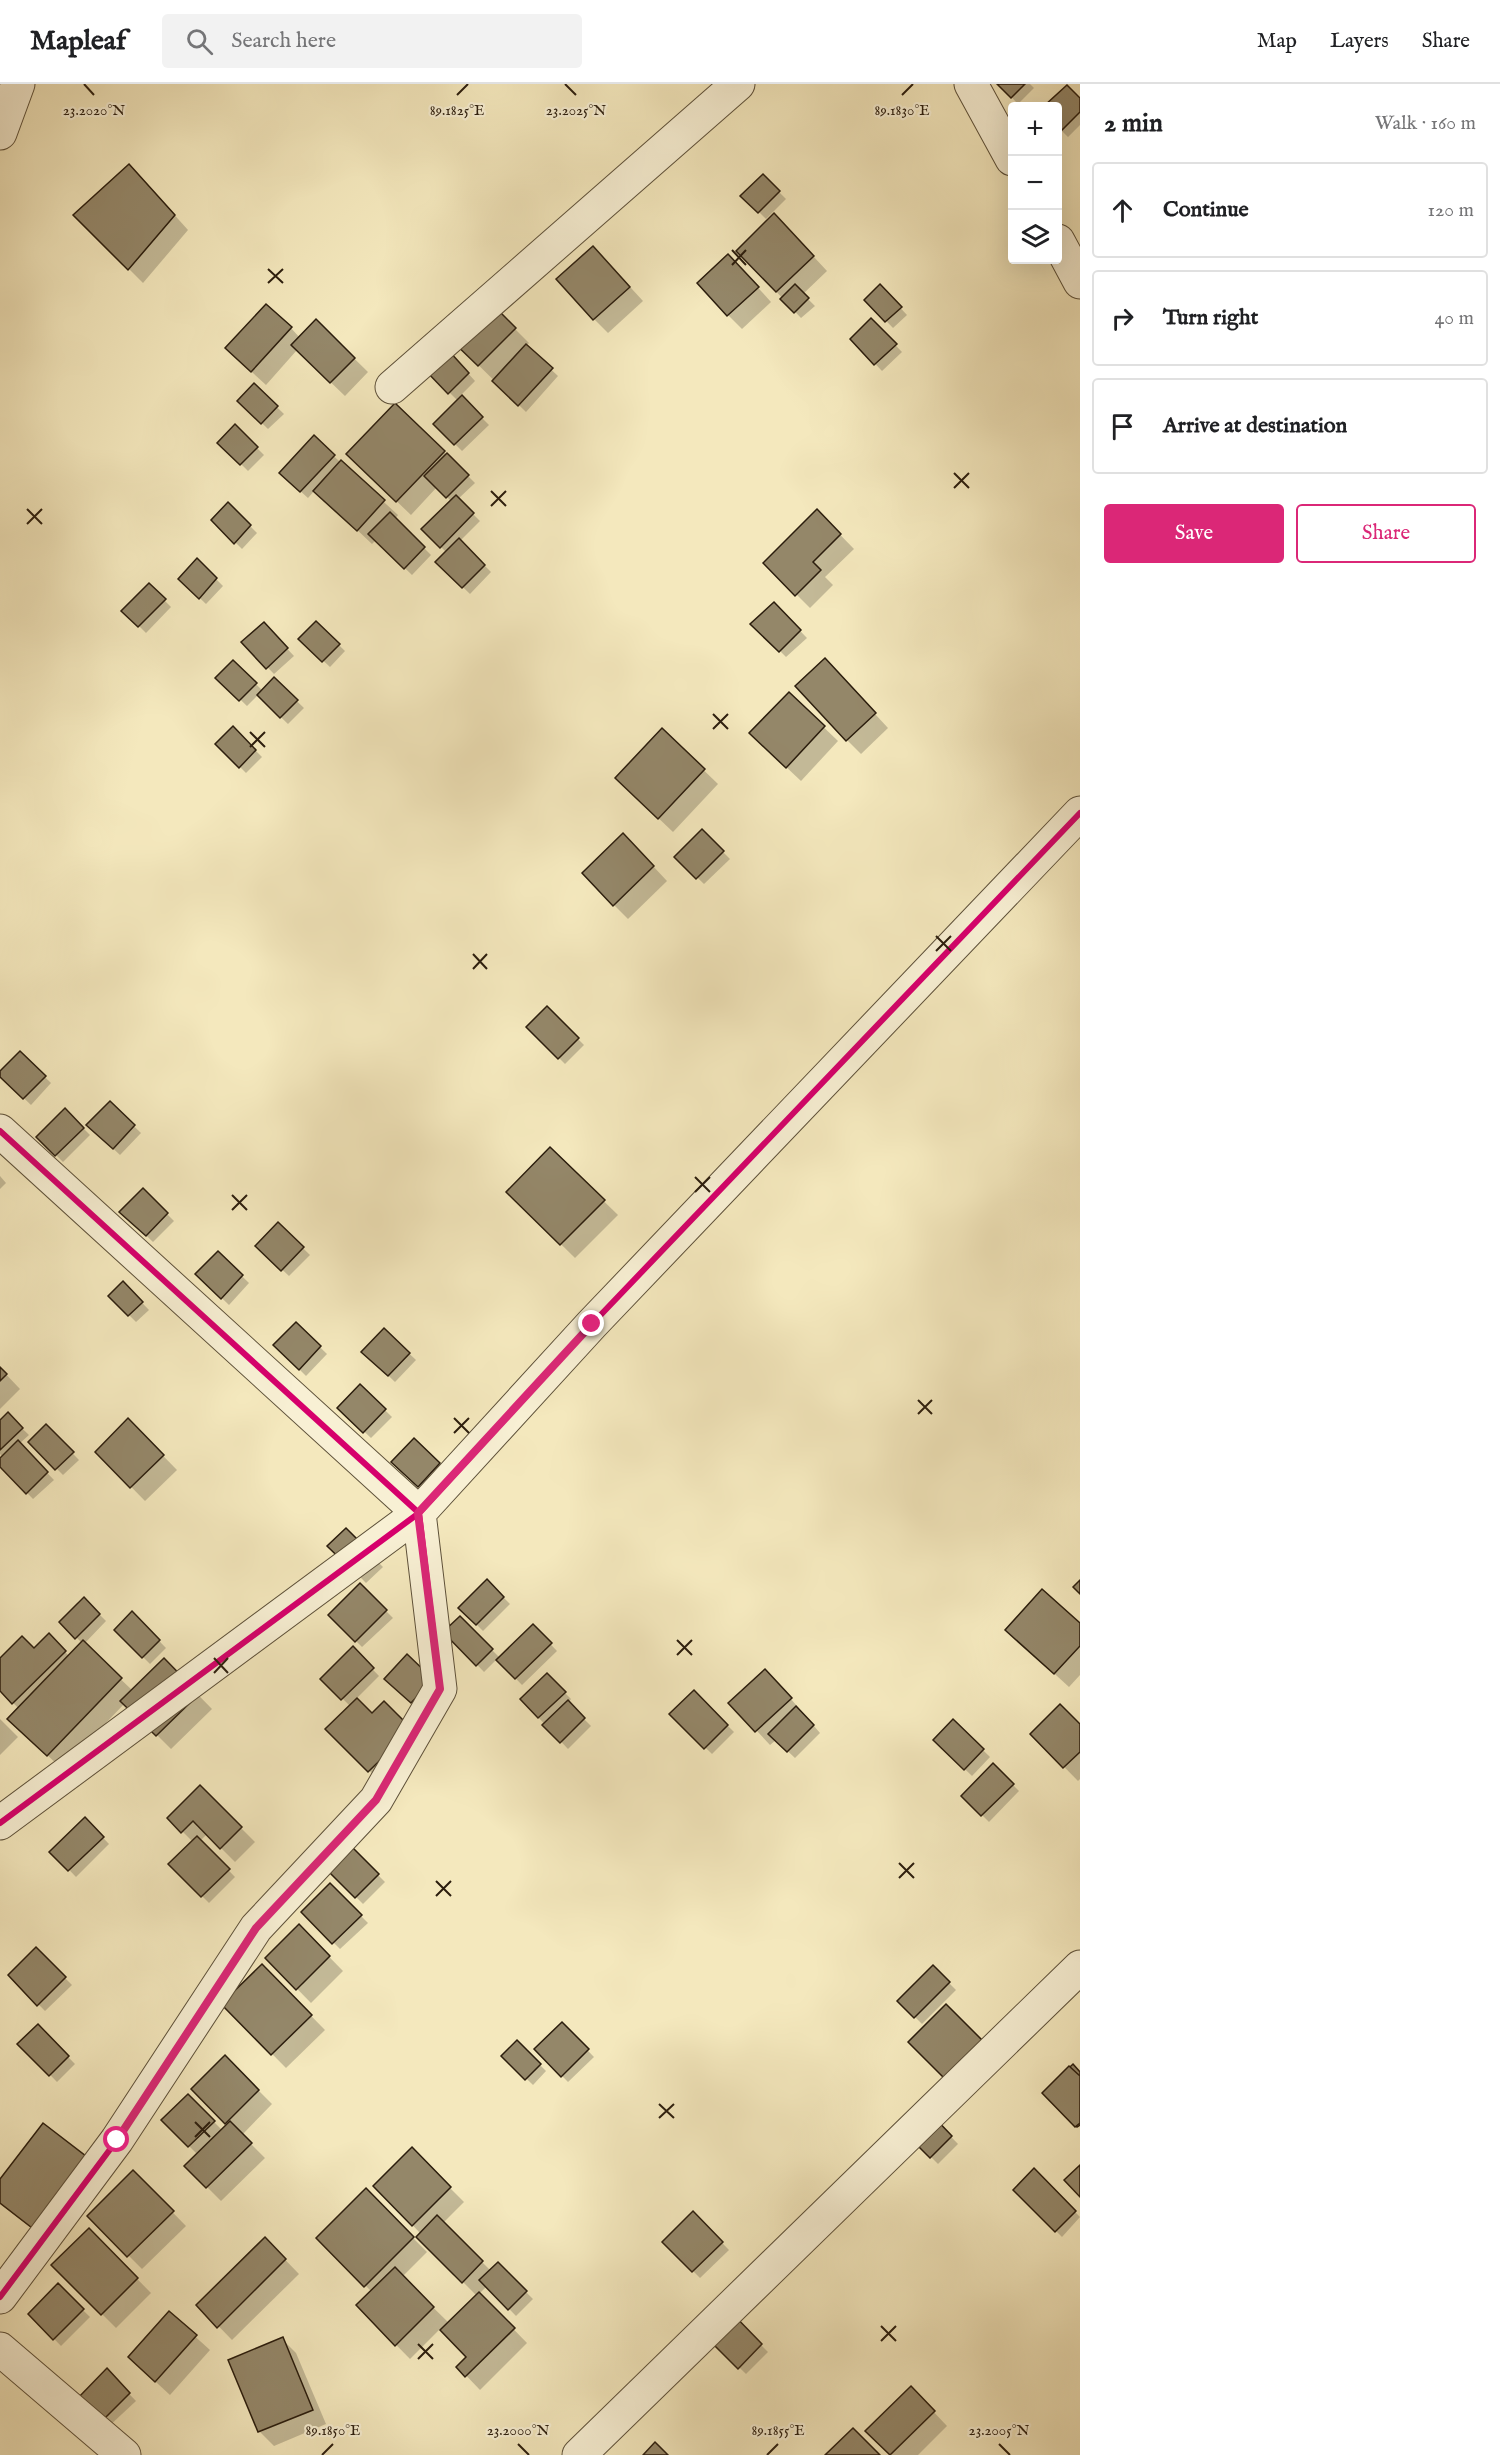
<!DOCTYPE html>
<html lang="en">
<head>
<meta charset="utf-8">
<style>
	body { margin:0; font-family:"IM FELL English",serif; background:#f2f2f2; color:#202124 }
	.controls { position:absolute; right:18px; top:18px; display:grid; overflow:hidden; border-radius:6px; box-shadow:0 6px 24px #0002 }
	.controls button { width:54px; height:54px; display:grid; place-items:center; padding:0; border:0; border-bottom:2px solid #e0e0e0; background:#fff; color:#202124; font:30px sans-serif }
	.stop { position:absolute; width:18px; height:18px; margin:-14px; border:4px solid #db2777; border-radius:50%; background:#fff }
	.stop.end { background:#db2777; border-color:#fff; box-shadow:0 2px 6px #0008 }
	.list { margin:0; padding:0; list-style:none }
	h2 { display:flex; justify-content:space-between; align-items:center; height:78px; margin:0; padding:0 24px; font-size:26px }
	h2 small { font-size:20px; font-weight:400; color:#757577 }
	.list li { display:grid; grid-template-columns:39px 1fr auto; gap:18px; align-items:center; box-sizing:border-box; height:96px; margin:0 12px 12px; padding:0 12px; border:2px solid #e0e0e0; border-radius:6px }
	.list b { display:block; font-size:22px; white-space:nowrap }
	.list em { font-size:20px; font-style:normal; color:#757577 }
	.actions { display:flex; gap:12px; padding:18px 24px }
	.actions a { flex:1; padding:14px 0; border:2px solid #db2777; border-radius:6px; text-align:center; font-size:21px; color:#db2777 }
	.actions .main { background:#db2777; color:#fff }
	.icon { flex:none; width:33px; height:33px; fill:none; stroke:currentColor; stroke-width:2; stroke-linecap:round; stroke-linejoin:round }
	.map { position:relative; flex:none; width:1080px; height:2371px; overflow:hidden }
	header { display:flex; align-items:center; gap:36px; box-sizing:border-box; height:84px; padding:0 30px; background:#fff; border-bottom:2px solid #e0e0e0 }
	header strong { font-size:28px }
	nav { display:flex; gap:33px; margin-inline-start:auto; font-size:21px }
	.search { width:420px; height:54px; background:#f2f2f2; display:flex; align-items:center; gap:15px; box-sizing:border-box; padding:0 21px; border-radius:6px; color:#757577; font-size:22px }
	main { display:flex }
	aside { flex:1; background:#fff }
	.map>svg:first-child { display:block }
	.shadow { fill:#0003 }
	.building { fill:#948769; stroke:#2b1d0d; stroke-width:1.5 }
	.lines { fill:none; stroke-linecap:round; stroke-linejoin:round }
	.minor-casing { stroke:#5d5039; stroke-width:35 }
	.minor { stroke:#f8f0d4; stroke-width:33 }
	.cycleway-casing { stroke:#f8f0d4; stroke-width:10 }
	.cycleway { stroke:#d6006c; stroke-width:6 }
	.route { stroke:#db2777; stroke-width:8 }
	.ticks { fill:none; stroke:#2b1d0d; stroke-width:2 }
	.ticks-label { font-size:15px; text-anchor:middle; fill:#2b1d0d; stroke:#f8f0d4; stroke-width:4.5; stroke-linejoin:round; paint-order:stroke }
</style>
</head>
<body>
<header>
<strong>Mapleaf</strong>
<div class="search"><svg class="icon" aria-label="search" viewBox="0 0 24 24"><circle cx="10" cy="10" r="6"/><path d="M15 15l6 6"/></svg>Search here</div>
<nav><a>Map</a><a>Layers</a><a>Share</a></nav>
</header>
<main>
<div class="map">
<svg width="1080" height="2371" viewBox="0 0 1080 2371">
	<rect width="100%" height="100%" fill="#f4e8bd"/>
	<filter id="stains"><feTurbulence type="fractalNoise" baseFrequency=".00333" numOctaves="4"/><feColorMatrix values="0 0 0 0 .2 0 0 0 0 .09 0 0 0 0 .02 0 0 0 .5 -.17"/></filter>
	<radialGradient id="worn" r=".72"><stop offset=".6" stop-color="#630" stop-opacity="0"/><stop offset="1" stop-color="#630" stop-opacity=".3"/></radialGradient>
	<!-- shadow -->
	<g class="shadow">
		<polygon points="999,0 1030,0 1034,4 1018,20"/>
		<polygon points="1067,3 1080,16 1080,41 1068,53 1058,43 1058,22 1047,22"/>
		<polygon points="763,92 786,115 766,135 743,112"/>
		<polygon points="143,96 188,146 143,199 75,131"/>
		<polygon points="788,145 827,187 803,210 815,222 801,234 738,167"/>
		<polygon points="607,178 643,217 608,249 594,235"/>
		<polygon points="742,186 771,218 742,245 728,231"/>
		<polygon points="880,202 907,231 893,244 866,216"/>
		<polygon points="485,215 529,259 526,262 558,292 526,328 449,252"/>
		<polygon points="871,236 902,268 882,287 852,255"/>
		<polygon points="316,237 368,288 345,312 297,266 266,301 241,278 291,244 300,254"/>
		<polygon points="456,276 475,297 460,312 489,341 462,367 435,340 458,317 429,288"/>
		<polygon points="254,301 284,330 268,345 239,317"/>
		<polygon points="235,342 264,371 248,387 219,358"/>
		<polygon points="314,354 398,431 395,435 431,471 412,491 376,456 372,460 315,406 308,414 288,396"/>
		<polygon points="444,368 475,399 458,415 480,437 460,457 491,488 470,510 437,478 446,468 423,445 451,417 437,403 411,431 362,384"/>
		<polygon points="228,420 257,449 242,465 213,436"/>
		<polygon points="817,427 854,465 825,493 833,501 810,524 765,479"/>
		<polygon points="197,476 223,502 206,520 180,495"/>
		<polygon points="149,501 171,523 146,549 123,526"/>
		<polygon points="774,520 807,554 786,573 753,540"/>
		<polygon points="316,539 345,567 330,583 300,555"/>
		<polygon points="264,540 294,572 274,590 243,558"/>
		<polygon points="233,578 263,607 274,595 304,624 288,640 258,611 247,622 218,594"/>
		<polygon points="838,590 888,644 861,670 847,656"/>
		<polygon points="789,610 838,657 801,697 765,663"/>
		<polygon points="233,644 262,673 246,689 217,660"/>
		<polygon points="662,646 718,700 673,748 631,708"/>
		<polygon points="702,747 730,775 704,800 676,773"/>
		<polygon points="637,765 667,797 628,835 614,821"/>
		<polygon points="547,924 584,961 565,980 528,943"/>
		<polygon points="20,969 51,999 31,1021 0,991"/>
		<polygon points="110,1019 141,1049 120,1071 88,1041"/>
		<polygon points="65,1026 90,1051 63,1078 38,1053"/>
		<polygon points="550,1065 618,1131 575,1174 508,1108"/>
		<polygon points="0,1092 6,1099 0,1105"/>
		<polygon points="143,1106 174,1137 153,1158 122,1128"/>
		<polygon points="278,1140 310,1171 289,1192 257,1162"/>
		<polygon points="218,1169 249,1199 229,1221 197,1190"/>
		<polygon points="123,1199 149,1226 136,1238 110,1212"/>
		<polygon points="296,1240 327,1270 306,1292 275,1261"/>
		<polygon points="384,1246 416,1276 395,1298 364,1268"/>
		<polygon points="0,1284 20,1305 0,1325"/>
		<polygon points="360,1302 392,1333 371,1354 339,1324"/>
		<polygon points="8,1331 29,1351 19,1360 54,1396 33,1415 0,1381 3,1373 0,1370 0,1338"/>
		<polygon points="128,1336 177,1386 145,1417 97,1368"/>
		<polygon points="46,1342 79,1376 63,1391 30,1358"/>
		<polygon points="414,1356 446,1386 425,1409 393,1378"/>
		<polygon points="346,1446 383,1483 366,1499 330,1462"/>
		<polygon points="487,1497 510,1520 483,1547 460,1524"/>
		<polygon points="360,1501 393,1534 362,1563 330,1531"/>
		<polygon points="84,1515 106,1537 84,1560 133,1607 164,1576 212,1625 171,1665 125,1619 62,1685 24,1649 19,1625 0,1605 0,1576 34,1566 49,1551 69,1572 82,1559 61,1538"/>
		<polygon points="132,1529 166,1564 150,1580 116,1546"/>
		<polygon points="460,1534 500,1574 533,1542 557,1567 522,1601 497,1575 484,1588 446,1548"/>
		<polygon points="1080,1541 1080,1591 1069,1603 1021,1559"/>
		<polygon points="353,1565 379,1592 356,1615 372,1631 384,1619 383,1700 327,1645 350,1622 323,1595"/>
		<polygon points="547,1591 571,1615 568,1619 591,1642 568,1665 522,1616"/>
		<polygon points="779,1601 820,1649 795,1674 776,1656 770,1661 731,1619"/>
		<polygon points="694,1608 734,1648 712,1670 671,1630"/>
		<polygon points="0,1635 18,1653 0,1671"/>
		<polygon points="953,1637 990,1673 972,1692 935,1656"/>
		<polygon points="1080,1642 1080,1695 1078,1697 1032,1650"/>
		<polygon points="993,1681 1019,1707 989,1738 963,1712"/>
		<polygon points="200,1703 255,1758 235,1778 207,1750 200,1757 235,1793 209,1819 170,1780 193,1758 169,1734"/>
		<polygon points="85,1735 109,1760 76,1793 52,1768"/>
		<polygon points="352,1765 385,1798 363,1820 330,1787"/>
		<polygon points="330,1801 368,1839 340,1865 303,1828"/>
		<polygon points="299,1842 343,1887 311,1919 267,1874"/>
		<polygon points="36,1865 72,1901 45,1927 10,1891"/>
		<polygon points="262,1882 325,1946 286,1984 223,1920"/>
		<polygon points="933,1883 956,1906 922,1940 899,1917"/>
		<polygon points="562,1940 594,1973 568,1998 536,1965"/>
		<polygon points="38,1942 75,1980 57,1998 20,1960"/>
		<polygon points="517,1958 546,1987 533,2001 503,1972"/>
		<polygon points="225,1973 272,2020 242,2051 265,2074 221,2117 186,2082 198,2071 163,2036 188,2012 222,2046 228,2041 193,2005"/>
		<polygon points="929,2030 958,2060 938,2080 909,2051"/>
		<polygon points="412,2066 464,2118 443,2139 491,2187 498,2180 533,2215 516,2232 487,2202 479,2210 527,2259 480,2306 458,2283 468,2273 440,2245 410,2275 358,2222 372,2208 318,2154 366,2107 427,2168 402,2193 449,2239 477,2212 418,2153 421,2150 375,2102"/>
		<polygon points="1034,2086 1080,2133 1062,2153 1015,2106"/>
		<polygon points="133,2088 186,2142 142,2185 89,2132"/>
		<polygon points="0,2097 51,2159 0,2120"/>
		<polygon points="693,2129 729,2166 700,2194 664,2158"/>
		<polygon points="89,2146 151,2209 116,2244 53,2181"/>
		<polygon points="265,2155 299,2190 232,2256 198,2221"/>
		<polygon points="58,2202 90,2233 61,2262 30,2230"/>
		<polygon points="727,2227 768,2268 746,2290 704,2249"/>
		<polygon points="169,2229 210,2266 170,2311 144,2287"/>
		<polygon points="282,2255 296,2269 326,2340 274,2362 260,2348 230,2276"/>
		<polygon points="107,2287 136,2317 107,2344 79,2315"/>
		<polygon points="911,2304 947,2342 918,2371 892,2371 868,2347"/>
	</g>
	<!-- building -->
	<g class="building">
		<polygon points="997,0 1025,0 1011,14"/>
		<polygon points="1067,1 1080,14 1080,28 1060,48 1058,45 1058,22 1044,22"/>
		<polygon points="129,80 175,131 128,186 73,131"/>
		<polygon points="763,90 780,107 758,129 740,112"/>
		<polygon points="774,129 814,172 776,208 736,167"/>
		<polygon points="593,162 630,203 593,236 556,195"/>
		<polygon points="728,170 759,203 727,232 697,199"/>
		<polygon points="795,200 809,214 794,229 780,215"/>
		<polygon points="880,200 902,223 885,238 864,216"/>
		<polygon points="485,213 516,244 478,282 447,252"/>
		<polygon points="266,220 292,243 251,288 225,264"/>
		<polygon points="871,234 897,260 874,281 850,255"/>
		<polygon points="316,235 355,274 330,299 291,261"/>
		<polygon points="526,260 553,284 518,322 492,297"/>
		<polygon points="449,267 469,289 448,310 427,288"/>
		<polygon points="254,299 278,322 261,340 237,317"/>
		<polygon points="462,311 483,333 454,361 433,340"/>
		<polygon points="395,319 445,367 396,418 346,370"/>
		<polygon points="235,340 258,363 240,381 217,359"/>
		<polygon points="314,351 335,371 300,408 279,389"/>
		<polygon points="447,369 469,391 446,414 424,392"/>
		<polygon points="341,376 385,416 357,447 313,407"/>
		<polygon points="456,411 474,429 440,464 421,445"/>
		<polygon points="228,418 251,441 234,460 211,436"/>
		<polygon points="817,425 841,450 813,478 821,486 795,512 763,479"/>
		<polygon points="390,428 425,463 404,485 368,450"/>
		<polygon points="459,454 485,481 462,504 435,478"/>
		<polygon points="197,474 217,494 199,515 178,495"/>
		<polygon points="149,499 166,515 138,543 121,527"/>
		<polygon points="774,518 801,546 779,568 750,540"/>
		<polygon points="316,537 340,560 322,578 298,555"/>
		<polygon points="264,538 288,564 266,585 241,558"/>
		<polygon points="825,574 876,629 846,657 795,602"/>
		<polygon points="233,576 257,599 239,617 215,594"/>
		<polygon points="274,593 298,616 280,634 257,611"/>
		<polygon points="789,608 825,642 786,684 749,649"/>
		<polygon points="233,642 256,666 239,684 215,660"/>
		<polygon points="662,644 705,685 658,735 615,694"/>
		<polygon points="702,745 724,767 696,795 674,773"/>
		<polygon points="623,749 654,782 613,822 582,789"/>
		<polygon points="547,922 579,954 558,975 526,943"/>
		<polygon points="20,967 46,992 23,1015 0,993 0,987"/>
		<polygon points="110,1017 135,1041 113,1065 86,1041"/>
		<polygon points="65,1024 84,1044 55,1072 36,1053"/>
		<polygon points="550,1063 605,1116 560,1161 506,1108"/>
		<polygon points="143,1104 168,1129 146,1152 119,1128"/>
		<polygon points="278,1138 304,1163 281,1187 255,1162"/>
		<polygon points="218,1167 243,1191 221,1215 195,1190"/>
		<polygon points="123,1197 143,1218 128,1232 108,1212"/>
		<polygon points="296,1238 321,1262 299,1286 273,1261"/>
		<polygon points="384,1244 410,1269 388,1292 361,1268"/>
		<polygon points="0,1283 7,1290 0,1297"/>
		<polygon points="360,1300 386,1325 363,1349 337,1324"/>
		<polygon points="8,1328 23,1344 0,1366 0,1336"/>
		<polygon points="128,1334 164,1371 130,1404 95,1368"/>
		<polygon points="46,1340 74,1368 55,1386 28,1358"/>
		<polygon points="414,1354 440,1379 418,1403 391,1378"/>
		<polygon points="18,1356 48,1388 26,1410 0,1383 0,1374"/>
		<polygon points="346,1444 377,1475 359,1493 327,1462"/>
		<polygon points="487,1495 504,1513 476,1541 458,1524"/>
		<polygon points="1080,1496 1080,1510 1073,1503"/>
		<polygon points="360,1499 387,1526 355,1558 328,1531"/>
		<polygon points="1042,1505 1080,1539 1080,1562 1054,1590 1005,1546"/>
		<polygon points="84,1513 100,1530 75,1555 59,1538"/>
		<polygon points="132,1527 160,1556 142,1574 114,1546"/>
		<polygon points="460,1532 493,1565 476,1582 443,1548"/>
		<polygon points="533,1540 552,1559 515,1595 496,1576"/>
		<polygon points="49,1549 66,1567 12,1620 0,1607 0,1574 22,1552 34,1564"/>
		<polygon points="83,1556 122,1594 47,1672 7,1635"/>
		<polygon points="353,1562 374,1584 341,1616 320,1595"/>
		<polygon points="407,1570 433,1595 411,1619 384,1595"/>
		<polygon points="164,1574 199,1610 156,1652 120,1617"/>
		<polygon points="765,1585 792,1614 755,1648 728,1619"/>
		<polygon points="547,1589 566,1608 538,1634 520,1615"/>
		<polygon points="694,1606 728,1641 704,1665 669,1630"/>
		<polygon points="357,1614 372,1629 384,1617 412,1645 368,1688 325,1645"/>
		<polygon points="568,1616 585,1634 560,1659 542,1641"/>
		<polygon points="1060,1620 1080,1640 1080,1668 1063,1684 1030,1650"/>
		<polygon points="796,1622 814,1641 787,1668 768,1650"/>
		<polygon points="953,1635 984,1665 964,1686 933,1656"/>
		<polygon points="993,1679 1014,1700 981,1732 961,1712"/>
		<polygon points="200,1701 242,1743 220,1765 193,1737 181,1749 167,1734"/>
		<polygon points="85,1733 104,1753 68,1787 49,1768"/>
		<polygon points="197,1752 230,1785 201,1813 168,1780"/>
		<polygon points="352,1763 379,1790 355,1814 328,1787"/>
		<polygon points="330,1799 362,1831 332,1860 301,1828"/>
		<polygon points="299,1840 330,1872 296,1906 265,1874"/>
		<polygon points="36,1863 66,1893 37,1922 8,1891"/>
		<polygon points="262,1880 312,1931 271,1971 221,1920"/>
		<polygon points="933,1881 950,1898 914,1934 897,1917"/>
		<polygon points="946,1920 983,1957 945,1995 908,1958"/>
		<polygon points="562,1938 589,1965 561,1993 534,1965"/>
		<polygon points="38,1940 69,1972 49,1992 17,1960"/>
		<polygon points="517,1956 541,1980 525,1996 501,1972"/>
		<polygon points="225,1971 259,2006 225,2040 191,2005"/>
		<polygon points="1073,1980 1080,1988 1080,2041 1077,2043 1044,2008"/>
		<polygon points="1069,1982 1080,1992 1080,2039 1075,2043 1042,2009"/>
		<polygon points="188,2010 215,2037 188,2063 161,2036"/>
		<polygon points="929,2028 952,2052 930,2074 907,2051"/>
		<polygon points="230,2037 252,2059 206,2104 184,2082"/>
		<polygon points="43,2039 91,2076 36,2147 0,2119 0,2095"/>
		<polygon points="412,2063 451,2103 412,2142 373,2102"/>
		<polygon points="1080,2081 1080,2113 1064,2096"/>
		<polygon points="1034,2084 1076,2127 1055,2148 1013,2106"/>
		<polygon points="133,2086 174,2127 127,2173 87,2132"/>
		<polygon points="366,2104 414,2153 364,2203 316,2154"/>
		<polygon points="693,2127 723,2158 692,2188 662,2158"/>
		<polygon points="437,2131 483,2177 462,2199 416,2153"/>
		<polygon points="89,2144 138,2194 101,2231 51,2181"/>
		<polygon points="265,2153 286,2175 217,2244 196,2221"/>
		<polygon points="498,2178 527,2207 508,2226 479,2196"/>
		<polygon points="395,2183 434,2223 395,2262 356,2221"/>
		<polygon points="58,2199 84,2225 53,2256 28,2230"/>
		<polygon points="479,2208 515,2244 465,2293 456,2283 466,2273 440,2246"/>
		<polygon points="727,2224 762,2260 738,2285 702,2249"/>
		<polygon points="169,2227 197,2251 155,2298 128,2273"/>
		<polygon points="283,2253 313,2326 258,2348 228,2276"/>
		<polygon points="107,2284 130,2309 100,2339 77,2315"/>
		<polygon points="911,2302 935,2327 890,2371 865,2347"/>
		<polygon points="853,2344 880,2371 825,2371"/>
		<polygon points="655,2358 668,2371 643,2371"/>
	</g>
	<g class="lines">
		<defs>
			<g id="minor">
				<polyline points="971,0 1012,75"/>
				<polyline points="0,49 18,0"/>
				<polyline points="1058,157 1080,198"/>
				<polyline points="392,303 738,0"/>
				<polyline points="0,1047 419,1429 0,1739"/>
				<polyline points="0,2213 117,2056 256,1844 376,1716 440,1605 419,1429 592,1240 1080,729"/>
				<polyline points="0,2265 124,2371"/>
				<polyline points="579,2371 1080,1883"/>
			</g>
		</defs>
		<!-- minor casing -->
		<use href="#minor" class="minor-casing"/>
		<!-- minor -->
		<use href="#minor" class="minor"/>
		<defs>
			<g id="cycleway">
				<polyline points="0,1047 419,1429 0,1739"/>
				<polyline points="0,2213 117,2056 256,1844 376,1716 440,1605 419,1429 592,1240 1080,729"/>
			</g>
		</defs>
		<!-- cycleway casing -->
		<use href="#cycleway" class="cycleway-casing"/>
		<!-- cycleway -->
		<use href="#cycleway" class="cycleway"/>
	</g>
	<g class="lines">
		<!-- route -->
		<polyline class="route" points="117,2056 256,1844 376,1716 440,1605 418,1429 592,1240"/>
	</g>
	<!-- ticks -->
	<path class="ticks" d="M84 0 94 11M565 0 576 11M457 11 468 0M902 11 913 0M732 166 746 181M732 181 746 166M268 185 283 199M268 199 283 185M954 389 969 404M954 404 969 389M491 407 506 422M491 422 506 407M27 425 42 440M27 440 42 425M713 630 728 645M713 645 728 630M250 648 265 663M250 663 265 648M936 852 951 867M936 867 951 852M473 870 487 885M473 885 487 870M695 1093 710 1108M695 1108 710 1093M232 1111 247 1126M232 1126 247 1111M918 1316 932 1330M918 1330 932 1316M454 1334 469 1349M454 1349 469 1334M677 1556 692 1571M677 1571 692 1556M214 1574 228 1589M214 1589 228 1574M899 1779 914 1794M899 1794 914 1779M436 1797 451 1812M436 1812 451 1797M659 2020 674 2034M659 2034 674 2020M195 2038 210 2053M195 2053 210 2038M881 2242 896 2257M881 2257 896 2242M418 2260 433 2275M418 2275 433 2260M518 2360 529 2371M999 2360 1010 2371M322 2371 333 2360M767 2371 778 2360"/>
	<g class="ticks-label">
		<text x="94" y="31">23.2020°N</text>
		<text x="457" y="31">89.1825°E</text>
		<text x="576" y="31">23.2025°N</text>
		<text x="902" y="31">89.1830°E</text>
		<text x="333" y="2351">89.1850°E</text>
		<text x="518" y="2351">23.2000°N</text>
		<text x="778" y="2351">89.1855°E</text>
		<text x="999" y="2351">23.2005°N</text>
	</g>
	<rect width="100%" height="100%" filter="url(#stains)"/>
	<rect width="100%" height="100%" fill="url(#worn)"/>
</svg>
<div class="controls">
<button>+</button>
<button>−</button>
<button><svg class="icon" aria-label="layers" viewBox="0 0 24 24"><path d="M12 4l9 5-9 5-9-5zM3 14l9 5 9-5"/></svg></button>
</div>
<div class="stop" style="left:117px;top:2056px"></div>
<div class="stop end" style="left:592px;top:1240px"></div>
</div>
<aside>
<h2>2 min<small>Walk · 160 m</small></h2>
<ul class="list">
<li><svg class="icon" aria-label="ahead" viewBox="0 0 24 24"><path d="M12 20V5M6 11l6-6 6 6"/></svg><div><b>Continue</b></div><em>120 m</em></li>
<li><svg class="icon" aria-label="right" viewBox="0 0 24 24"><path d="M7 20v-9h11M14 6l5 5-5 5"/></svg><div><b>Turn right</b></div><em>40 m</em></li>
<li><svg class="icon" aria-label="arrive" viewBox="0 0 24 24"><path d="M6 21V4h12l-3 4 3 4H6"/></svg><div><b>Arrive at destination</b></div></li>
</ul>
<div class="actions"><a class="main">Save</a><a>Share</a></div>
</aside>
</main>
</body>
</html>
